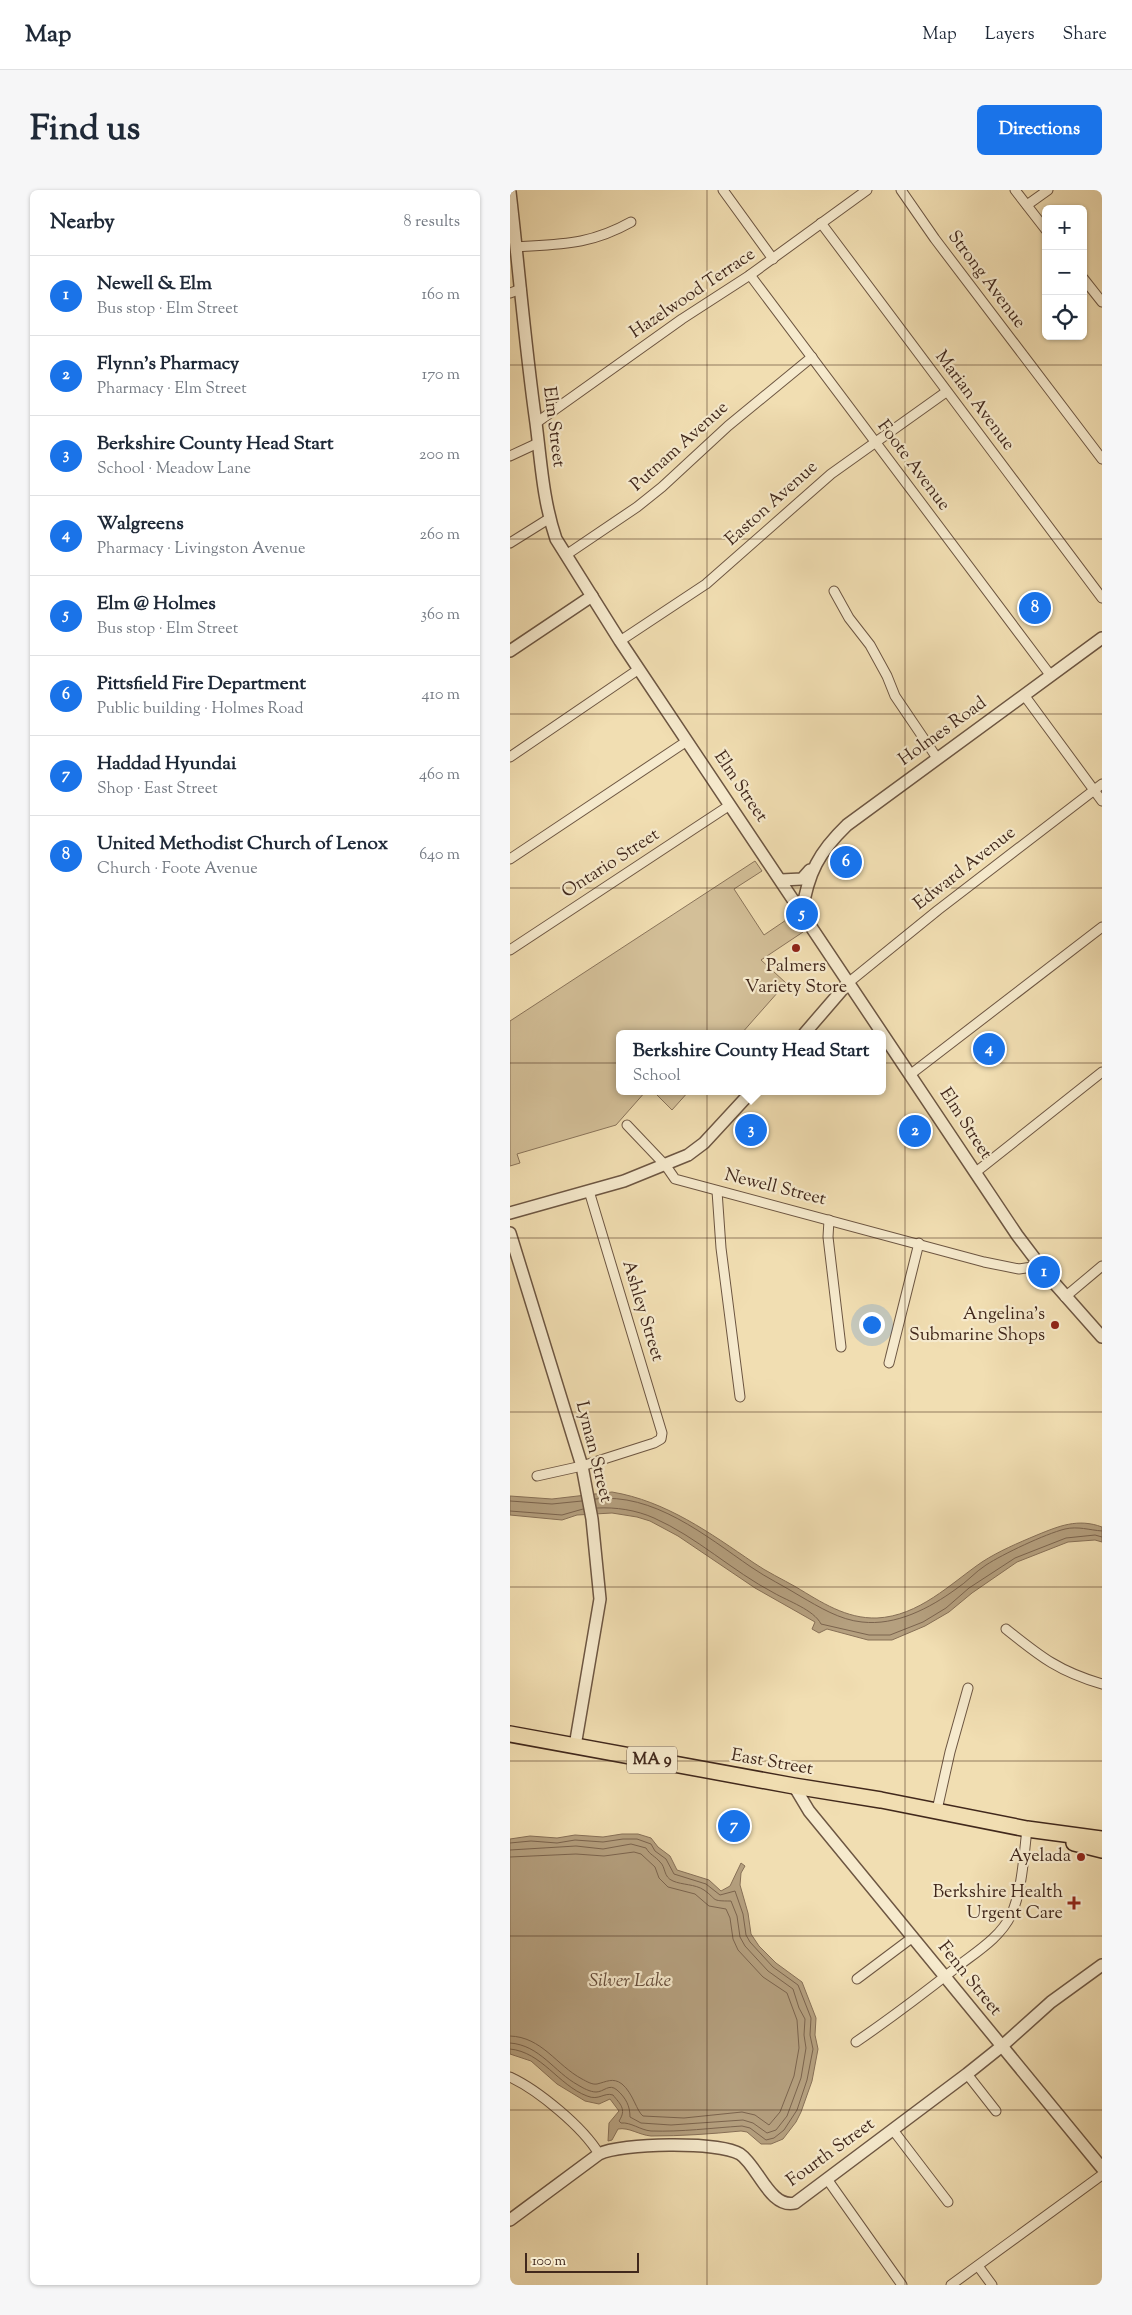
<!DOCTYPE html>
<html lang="en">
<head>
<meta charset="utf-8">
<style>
	body { margin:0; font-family:"Sorts Mill Goudy",serif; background:#f6f6f7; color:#1f2937 }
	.controls { position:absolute; right:15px; top:15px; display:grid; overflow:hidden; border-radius:8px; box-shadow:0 1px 4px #0004 }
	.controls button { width:45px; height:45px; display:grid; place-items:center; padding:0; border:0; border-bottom:1px solid #e0e1e3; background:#fff; color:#1f2937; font:25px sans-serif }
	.scale { position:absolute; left:15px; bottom:12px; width:114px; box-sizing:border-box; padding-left:5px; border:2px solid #41281c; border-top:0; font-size:14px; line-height:18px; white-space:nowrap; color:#41281c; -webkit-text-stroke:4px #f6eacd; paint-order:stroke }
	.you { position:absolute; left:361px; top:1134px; width:18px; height:18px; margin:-12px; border:4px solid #fff; border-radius:50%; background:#1a73e8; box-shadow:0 0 0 8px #1a73e833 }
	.badge { display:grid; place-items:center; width:32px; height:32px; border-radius:50%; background:#1a73e8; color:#fff; font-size:16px; font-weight:700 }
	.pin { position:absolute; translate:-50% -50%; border:2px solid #fff; box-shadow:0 1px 5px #0006 }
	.popup { position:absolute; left:106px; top:840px; width:270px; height:65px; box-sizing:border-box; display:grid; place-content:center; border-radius:8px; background:#fff; filter:drop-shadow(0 1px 4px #0005); font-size:16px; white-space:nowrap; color:#747a83 }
	.popup b { font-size:19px; color:#1f2937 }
	.popup::after { content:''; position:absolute; left:50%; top:100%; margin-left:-10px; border:10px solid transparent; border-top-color:#fff }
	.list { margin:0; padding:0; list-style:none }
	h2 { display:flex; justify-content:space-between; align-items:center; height:65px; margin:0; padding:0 20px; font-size:21px }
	h2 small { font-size:16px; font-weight:400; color:#747a83 }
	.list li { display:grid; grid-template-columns:32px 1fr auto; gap:15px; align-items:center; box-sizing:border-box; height:80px; padding:0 20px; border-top:1px solid #e0e1e3 }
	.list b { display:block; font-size:19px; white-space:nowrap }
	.list p { margin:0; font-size:16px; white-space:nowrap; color:#747a83 }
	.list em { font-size:16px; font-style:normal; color:#747a83 }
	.icon { flex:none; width:28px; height:28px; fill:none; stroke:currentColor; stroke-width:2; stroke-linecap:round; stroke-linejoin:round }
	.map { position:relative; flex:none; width:592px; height:2095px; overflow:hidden; border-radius:8px }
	header { display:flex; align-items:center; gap:30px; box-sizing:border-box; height:70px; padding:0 25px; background:#fff; border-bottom:1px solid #e0e1e3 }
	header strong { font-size:24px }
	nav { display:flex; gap:28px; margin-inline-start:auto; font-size:18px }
	.intro { display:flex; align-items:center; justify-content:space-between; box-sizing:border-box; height:120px; padding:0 30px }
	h1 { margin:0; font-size:35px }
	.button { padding:12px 22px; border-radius:8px; background:#1a73e8; color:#fff; font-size:18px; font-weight:700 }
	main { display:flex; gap:30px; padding:0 30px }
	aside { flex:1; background:#fff; border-radius:8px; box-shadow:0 1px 4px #0004 }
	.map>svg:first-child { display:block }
	.green { fill:#d3bf98; stroke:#8a745a }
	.water { fill:#b5a07f; stroke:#877057 }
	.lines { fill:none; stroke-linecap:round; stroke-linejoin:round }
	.shore { stroke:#7b644e; stroke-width:1 }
	.minor-casing { stroke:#6d5642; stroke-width:11 }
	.tertiary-casing { stroke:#6d5642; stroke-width:14 }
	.trunk-casing { stroke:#41281c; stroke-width:18 }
	.minor { stroke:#f6eacd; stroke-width:9 }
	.tertiary { stroke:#f6eacd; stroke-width:11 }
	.trunk { stroke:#f1deb2; stroke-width:15 }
	.grid { fill:none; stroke:#41281c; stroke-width:1; stroke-opacity:0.55 }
	.poi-dot { fill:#8f2418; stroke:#f6eacd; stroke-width:2 }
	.labels { text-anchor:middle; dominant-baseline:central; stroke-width:4.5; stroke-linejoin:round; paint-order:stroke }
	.shield { fill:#f6eacd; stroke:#776251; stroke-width:1 }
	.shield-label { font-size:16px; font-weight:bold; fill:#41281c }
	.street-label { font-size:18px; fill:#41281c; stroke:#f6eacd }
	.poi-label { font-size:18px; fill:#41281c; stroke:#f6eacd; text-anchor:end }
	.water-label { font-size:19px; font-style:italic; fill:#644c3a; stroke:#f6eacd }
</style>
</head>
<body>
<header>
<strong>Map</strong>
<nav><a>Map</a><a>Layers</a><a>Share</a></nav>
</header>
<div class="intro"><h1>Find us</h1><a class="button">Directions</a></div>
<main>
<aside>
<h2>Nearby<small>8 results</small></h2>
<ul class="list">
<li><span class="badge">1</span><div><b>Newell &amp; Elm</b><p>Bus stop · Elm Street</p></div><em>160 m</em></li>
<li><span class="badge">2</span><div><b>Flynn's Pharmacy</b><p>Pharmacy · Elm Street</p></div><em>170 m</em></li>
<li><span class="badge">3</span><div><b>Berkshire County Head Start</b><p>School · Meadow Lane</p></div><em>200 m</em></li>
<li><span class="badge">4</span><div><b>Walgreens</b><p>Pharmacy · Livingston Avenue</p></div><em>260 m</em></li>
<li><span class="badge">5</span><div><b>Elm @ Holmes</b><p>Bus stop · Elm Street</p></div><em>360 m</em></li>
<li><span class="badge">6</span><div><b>Pittsfield Fire Department</b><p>Public building · Holmes Road</p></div><em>410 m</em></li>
<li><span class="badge">7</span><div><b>Haddad Hyundai</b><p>Shop · East Street</p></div><em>460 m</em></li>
<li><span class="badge">8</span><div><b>United Methodist Church of Lenox</b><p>Church · Foote Avenue</p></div><em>640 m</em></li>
</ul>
</aside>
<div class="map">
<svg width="592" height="2095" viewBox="0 0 592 2095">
	<rect width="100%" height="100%" fill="#f1deb2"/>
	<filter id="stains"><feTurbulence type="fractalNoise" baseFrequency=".004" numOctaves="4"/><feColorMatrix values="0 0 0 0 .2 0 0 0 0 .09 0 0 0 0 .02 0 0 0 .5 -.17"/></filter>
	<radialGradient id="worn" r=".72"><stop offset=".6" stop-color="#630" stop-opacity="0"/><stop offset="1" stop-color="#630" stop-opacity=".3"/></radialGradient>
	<!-- green -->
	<g class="green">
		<polygon points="245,671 252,681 224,699 254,745 282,726 293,742 251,770 276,793 231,844 110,844 110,901 136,901 106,935 7,964 10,973 0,976 0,831"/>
		<polygon points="143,901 179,901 162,920"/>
	</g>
	<!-- water -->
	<g class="water">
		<path d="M102 1302C156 1311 200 1343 244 1373 257 1382 272 1389 286 1397 311 1412 336 1429 367 1428 409 1426 440 1394 472 1372 489 1361 508 1353 527 1345 549 1336 568 1328 592 1337V1352L585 1350 558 1352 507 1372 462 1403 439 1422 415 1436 382 1450H358L317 1439 309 1443 302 1439 305 1432 245 1398 168 1346 140 1331 127 1327 102 1323 67 1325 52 1330 0 1325V1306L42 1309Z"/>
		<path d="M112 1644H128L141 1648 148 1657 160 1666 167 1680 199 1690 211 1701 220 1696 231 1673 235 1676 231 1683 230 1695 238 1723 241 1744 249 1756 266 1773 292 1792 306 1828 305 1845 308 1859 302 1891 291 1922 286 1932 273 1949 261 1954H251L237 1942 231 1941C200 1944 172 1946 141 1946 129 1945 119 1937 108 1939L102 1950 98 1951 99 1933 109 1921 100 1909 89 1914 75 1911 47 1894 21 1871 0 1864V1649L20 1646 47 1648 65 1645 93 1647Z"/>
	</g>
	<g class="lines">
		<!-- shore -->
		<g class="shore">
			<path d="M85 1309C143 1302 196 1346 241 1377 257 1388 274 1396 290 1406 309 1417 330 1430 352 1432 386 1436 420 1418 446 1399 457 1392 465 1382 476 1375 493 1364 535 1344 555 1339 568 1336 579 1340 592 1341"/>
			<polyline points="0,1311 42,1314 72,1311"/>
			<path d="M87 1318C106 1317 126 1320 144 1328 187 1347 222 1381 264 1403 278 1411 304 1420 311 1434L359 1445H380L413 1432 436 1418 459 1398 505 1368 556 1348 585 1345 592 1347"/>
			<polyline points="0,1321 52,1325 73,1319"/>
			<path d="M0 1653 21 1651 47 1653 65 1650 93 1652 113 1649H127L141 1654 145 1661 156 1669 164 1684 196 1694 210 1705 225 1701 233 1724 236 1745 240 1752 263 1777 288 1795 301 1828 300 1845 303 1859 297 1890 287 1920 274 1940 264 1948 256 1950 240 1938 232 1936C201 1938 172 1942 141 1941 130 1940 121 1932 111 1933L109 1931C117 1919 110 1914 103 1905 94 1902 89 1911 77 1906 48 1895 32 1862 0 1859"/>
			<path d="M0 1660 66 1656 93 1659 121 1654 136 1658C140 1665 145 1666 150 1672 156 1677 153 1687 163 1691 172 1695 185 1694 194 1700 208 1710 200 1711 221 1711L227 1726 230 1747 235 1756 258 1781 283 1799 289 1818 295 1829 294 1845 296 1858 291 1888 277 1926 266 1940 257 1943 243 1933 233 1930 161 1935 131 1933 120 1927C120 1916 116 1908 107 1900 99 1893 94 1902 86 1902 80 1902 73 1898 68 1895 44 1882 30 1855 0 1853"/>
			<path d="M0 1667 66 1664 94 1666 124 1662 131 1664 145 1677 149 1688 158 1697 185 1704 199 1716 216 1719 220 1728 223 1749 228 1760 253 1787 277 1803 287 1830 289 1858 284 1886 270 1922 259 1935 245 1925 232 1922 174 1928 133 1926C127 1922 123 1903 112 1894 103 1887 96 1892 87 1894 82 1895 76 1891 72 1889 46 1875 32 1847 0 1846"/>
		</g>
		<defs>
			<g id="minor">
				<polyline points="213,0 263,69"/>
				<polyline points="391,0 425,49 592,269"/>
				<polyline points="505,0 536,40"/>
				<polyline points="517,15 538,0"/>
				<polyline points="311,33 592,408"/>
				<path d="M6 57C51 54 80 55 121 32"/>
				<polyline points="240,85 541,486"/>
				<polyline points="573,88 592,112"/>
				<polyline points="0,103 11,99"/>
				<polyline points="26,233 172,129 240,85 357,0"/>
				<polyline points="0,266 28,253"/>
				<polyline points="0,353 40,328"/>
				<polyline points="56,365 127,317 152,297 218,236 302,167"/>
				<polyline points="324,401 339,428 360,455 377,486 385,506 427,568"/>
				<polyline points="110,451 196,394 321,284 436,202"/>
				<polyline points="514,505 592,611"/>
				<polyline points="0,567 129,479"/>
				<polyline points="0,669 177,551"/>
				<polyline points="0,760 220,615"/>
				<polyline points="338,793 428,720 592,594"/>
				<polyline points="401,884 592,737"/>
				<polyline points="117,935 156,976 165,989 474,1072 509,1079 529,1076"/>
				<polyline points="466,982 592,882"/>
				<polyline points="207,1001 211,1058 230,1207"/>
				<polyline points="319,1030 318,1047 331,1157"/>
				<polyline points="555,1107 592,1076"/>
				<polyline points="379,1173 409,1053"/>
				<polyline points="27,1286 72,1276 144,1253 151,1249 152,1243 79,1001"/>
				<path d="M496 1439C531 1467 548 1481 592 1494"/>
				<polyline points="427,1620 440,1562 458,1498"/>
				<polyline points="347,1789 403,1747"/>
				<path d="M346 1852C381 1828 414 1803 447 1777 466 1762 490 1748 501 1725 512 1702 514 1664 517 1639"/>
				<polyline points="457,1884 486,1921"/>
				<path d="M0 1887C28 1900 73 1937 89 1964"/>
				<polyline points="383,1940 438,2012"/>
				<polyline points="317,1989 392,2095"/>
				<polyline points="468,2076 482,2095"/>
				<polyline points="441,2095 592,1985"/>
			</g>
			<g id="tertiary">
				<path d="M0 2C9 79 15 156 26 233 31 272 33 311 46 349L110 451 507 1045 538 1086 592 1147"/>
				<polyline points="0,461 82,406"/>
				<polyline points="271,690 292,689 300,680"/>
				<path d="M292 722C298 683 309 662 337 635L592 448"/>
				<polyline points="294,844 338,793"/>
				<polyline points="0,1023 114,991 178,965 194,953 242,901"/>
				<polyline points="0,1043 72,1276 82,1329 90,1409 65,1556"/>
				<polyline points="284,1596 299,1621 592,1978"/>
				<path d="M0 2030 89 1964C111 1953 208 1951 230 1964 248 1976 260 2019 285 2013L457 1884 492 1856 541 1812 592 1775"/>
			</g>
			<g id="trunk">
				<polyline points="0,1544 284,1596 371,1610 517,1639 592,1649"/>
				<polyline points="564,1653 592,1660"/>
			</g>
		</defs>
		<!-- minor casing -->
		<use href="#minor" class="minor-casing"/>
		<!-- tertiary casing -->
		<use href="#tertiary" class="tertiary-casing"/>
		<!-- trunk casing -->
		<use href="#trunk" class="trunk-casing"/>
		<!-- minor -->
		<use href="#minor" class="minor"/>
		<!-- tertiary -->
		<use href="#tertiary" class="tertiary"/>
		<!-- trunk -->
		<use href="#trunk" class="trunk"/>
	</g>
	<!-- grid -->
	<path class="grid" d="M197 0V2095M395 0V2095M0 175H592M0 349H592M0 524H592M0 698H592M0 873H592M0 1048H592M0 1222H592M0 1397H592M0 1571H592M0 1746H592M0 1920H592"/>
	<!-- markers -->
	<g class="poi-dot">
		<circle cx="286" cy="758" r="5"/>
		<circle cx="545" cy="1135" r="5"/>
		<circle cx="571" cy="1667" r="5"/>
		<path d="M561.5 1705.5h5v5h5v5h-5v5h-5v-5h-5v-5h5z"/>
	</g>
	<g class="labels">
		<!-- shield labels -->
		<rect class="shield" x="117" y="1556.5" width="50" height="27" rx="4"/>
		<g class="shield-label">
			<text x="142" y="1570">MA 9</text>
		</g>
		<!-- street labels -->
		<g class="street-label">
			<text transform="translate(476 90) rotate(53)">Strong Avenue</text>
			<text transform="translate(183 104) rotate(-34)">Hazelwood Terrace</text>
			<text transform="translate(464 211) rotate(53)">Marian Avenue</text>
			<text transform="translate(43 237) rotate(83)">Elm Street</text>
			<text transform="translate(170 257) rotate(-42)">Putnam Avenue</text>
			<text transform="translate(403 276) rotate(53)">Foote Avenue</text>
			<text transform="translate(262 314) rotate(-42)">Easton Avenue</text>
			<text transform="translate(433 542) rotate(-36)">Holmes Road</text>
			<text transform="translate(230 597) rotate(56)">Elm Street</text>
			<text transform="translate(101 674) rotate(-33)">Ontario Street</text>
			<text transform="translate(455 679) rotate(-38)">Edward Avenue</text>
			<text transform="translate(455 934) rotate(57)">Elm Street</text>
			<text transform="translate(265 998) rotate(14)">Newell Street</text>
			<text transform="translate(132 1121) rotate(73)">Ashley Street</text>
			<text transform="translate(83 1262) rotate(76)">Lyman Street</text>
			<text transform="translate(262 1573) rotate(10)">East Street</text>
			<text transform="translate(459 1789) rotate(51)">Fenn Street</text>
			<text transform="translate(321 1963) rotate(-36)">Fourth Street</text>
		</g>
		<!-- poi labels -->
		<g class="poi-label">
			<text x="286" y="777" text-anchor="middle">Palmers<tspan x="286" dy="21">Variety Store</tspan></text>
			<text x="535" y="1125">Angelina's<tspan x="535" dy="21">Submarine Shops</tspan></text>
			<text x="561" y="1667">Ayelada</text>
			<text x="553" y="1703">Berkshire Health<tspan x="553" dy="21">Urgent Care</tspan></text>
		</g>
		<!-- water labels -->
		<g class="water-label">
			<text x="120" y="1791">Silver Lake</text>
		</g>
	</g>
	<rect width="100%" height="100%" filter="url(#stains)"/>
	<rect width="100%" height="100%" fill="url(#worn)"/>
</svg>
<div class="controls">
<button>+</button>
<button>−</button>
<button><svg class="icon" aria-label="locate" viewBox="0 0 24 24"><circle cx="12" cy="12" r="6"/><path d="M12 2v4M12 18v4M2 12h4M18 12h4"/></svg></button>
</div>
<div class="scale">100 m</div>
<div class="you"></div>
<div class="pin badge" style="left:534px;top:1082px">1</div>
<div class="pin badge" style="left:405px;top:941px">2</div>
<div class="pin badge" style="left:241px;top:940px">3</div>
<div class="popup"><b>Berkshire County Head Start</b>School</div>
<div class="pin badge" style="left:479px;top:859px">4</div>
<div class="pin badge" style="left:292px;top:724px">5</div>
<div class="pin badge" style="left:336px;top:672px">6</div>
<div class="pin badge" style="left:224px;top:1636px">7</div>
<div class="pin badge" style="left:525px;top:418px">8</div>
</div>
</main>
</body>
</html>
